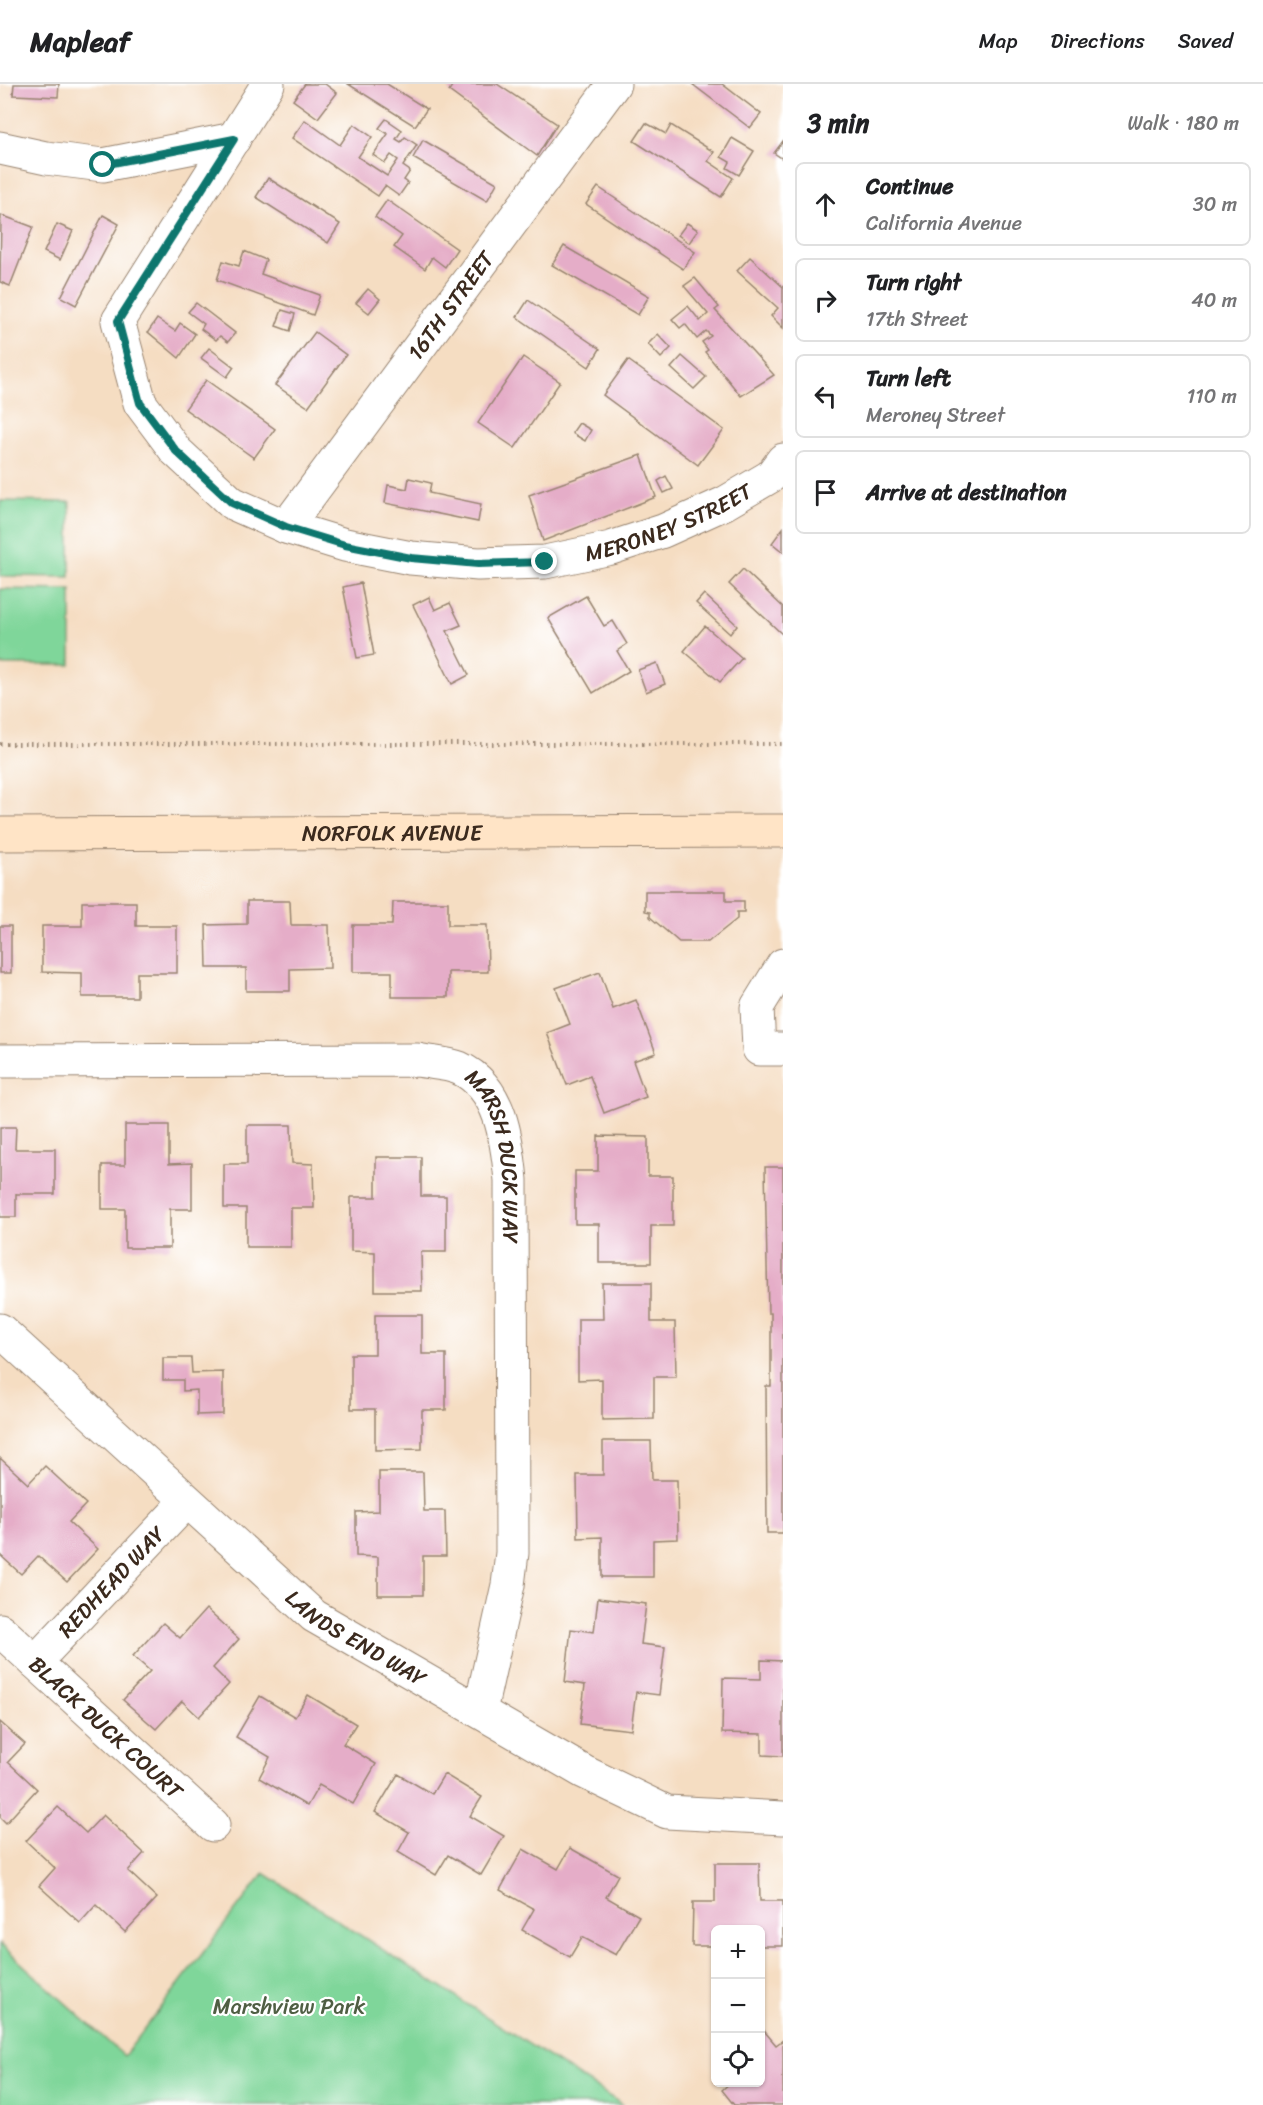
<!DOCTYPE html>
<html lang="en">
<head>
<meta charset="utf-8">
<style>
	body { margin:0; font-family:Sriracha,sans-serif; background:#f6f6f6; color:#202124 }
	.controls { position:absolute; right:18px; bottom:18px; display:grid; overflow:hidden; border-radius:9px; box-shadow:0 2px 4px #0004 }
	.controls button { width:54px; height:54px; display:grid; place-items:center; padding:0; border:0; border-bottom:2px solid #e0e0e0; background:#fff; color:#202124; font:30px sans-serif }
	.stop { position:absolute; width:18px; height:18px; margin:-14px; border:4px solid #0f766e; border-radius:50%; background:#fff }
	.stop.end { background:#0f766e; border-color:#fff; box-shadow:0 2px 6px #0008 }
	.list { margin:0; padding:0; list-style:none }
	h2 { display:flex; justify-content:space-between; align-items:center; height:78px; margin:0; padding:0 24px; font-size:26px }
	h2 small { font-size:20px; font-weight:400; color:#757577 }
	.list li { display:grid; grid-template-columns:39px 1fr auto; gap:18px; align-items:center; box-sizing:border-box; height:84px; margin:0 12px 12px; padding:0 12px; border:2px solid #e0e0e0; border-radius:9px }
	.list b { display:block; font-size:22px; white-space:nowrap }
	.list p { margin:0; font-size:20px; white-space:nowrap; color:#757577 }
	.list em { font-size:20px; font-style:normal; color:#757577 }
	.icon { flex:none; width:33px; height:33px; fill:none; stroke:currentColor; stroke-width:2; stroke-linecap:round; stroke-linejoin:round }
	.map { position:relative; flex:none; width:783px; height:2021px; overflow:hidden }
	header { display:flex; align-items:center; gap:36px; box-sizing:border-box; height:84px; padding:0 30px; background:#fff; border-bottom:2px solid #e0e0e0 }
	header strong { font-size:28px }
	nav { display:flex; gap:33px; margin-inline-start:auto; font-size:21px }
	main { display:flex }
	aside { flex:1; background:#fff }
	.map>svg:first-child { display:block }
	.green { fill:#7fd69a; stroke:#5d805c; stroke-width:1.5 }
	.building { fill:#e5adc8 }
	.lines { fill:none; stroke-linecap:round; stroke-linejoin:round }
	.minor-casing { stroke:#988470; stroke-width:35 }
	.secondary-casing { stroke:#988470; stroke-width:35 }
	.path { stroke:#988470; stroke-width:4; stroke-dasharray:1.5 4.5; stroke-linecap:butt }
	.minor { stroke:#fff; stroke-width:33 }
	.secondary { stroke:#ffe4c6; stroke-width:33 }
	.route { stroke:#0f766e; stroke-width:8 }
	.labels { text-anchor:middle; dominant-baseline:central; stroke-width:4.5; stroke-linejoin:round; paint-order:stroke }
	.street-label { font-size:22px; fill:#3b2a1e; stroke:#fff }
	.park-label { font-size:22px; fill:#4f5e43; stroke:#fff }
</style>
</head>
<body>
<header>
<strong>Mapleaf</strong>
<nav><a>Map</a><a>Directions</a><a>Saved</a></nav>
</header>
<main>
<div class="map">
<svg width="783" height="2021" viewBox="0 0 783 2021">
	<rect width="100%" height="100%" fill="#fff"/>
	<filter id="ink" filterUnits="userSpaceOnUse"><feTurbulence type="fractalNoise" baseFrequency=".0167" numOctaves="2"/><feDisplacementMap in="SourceGraphic" scale="12" xChannelSelector="R" yChannelSelector="G"/><feConvolveMatrix kernelMatrix="1 2 1 2 8 2 1 2 1" color-interpolation-filters="sRGB"/></filter>
	<filter id="wash" filterUnits="userSpaceOnUse"><feTurbulence type="fractalNoise" baseFrequency=".008" numOctaves="4" result="noise"/><feDisplacementMap in="SourceGraphic" scale="24" xChannelSelector="R" yChannelSelector="G"/><feGaussianBlur stdDeviation="1.35" result="paint"/><feColorMatrix in="noise" values="0 0 0 0 0 0 0 0 0 0 0 0 0 0 0 0 0 1.4 0 .05"/><feComposite in="paint" operator="in"/></filter>
	<g filter="url(#wash)">
		<rect width="100%" height="100%" fill="#f5ddc2"/>
		<!-- green -->
		<g class="green">
			<polygon points="0,417 70,418 70,493 0,492"/>
			<polygon points="0,505 71,506 71,581 0,581"/>
			<polygon points="264,1789 623,2021 0,2021 0,1860 124,1972"/>
		</g>
		<g id="blocks">
			<!-- building -->
			<g class="building">
				<polygon points="14,0 59,0 58,13 13,11"/>
				<polygon points="305,0 325,0 337,9 318,34 293,16"/>
				<polygon points="348,0 387,0 427,25 415,42"/>
				<polygon points="453,0 497,0 557,40 537,72 449,7"/>
				<polygon points="692,0 722,0 761,30 750,44"/>
				<polygon points="386,35 402,46 396,55 401,58 405,53 417,61 403,82 410,87 404,96 408,99 399,112 385,102 378,112 292,54 305,36 340,61 354,40 372,53 358,73 387,92 398,76 391,71 385,79 373,71 388,50 379,44"/>
				<polygon points="646,39 666,50 671,41 714,68 708,77 733,94 721,113 634,57"/>
				<polygon points="732,54 754,67 739,91 727,84 730,78 721,73"/>
				<polygon points="423,56 497,99 487,117 413,74"/>
				<polygon points="783,57 783,75 774,69"/>
				<polygon points="268,94 340,140 328,159 256,113"/>
				<polygon points="598,103 695,168 683,185 586,120"/>
				<polygon points="387,116 457,165 445,183 432,173 425,185 394,163 402,152 375,133"/>
				<polygon points="1,131 33,143 10,202 0,198"/>
				<polygon points="103,131 119,140 76,221 61,213"/>
				<polygon points="687,139 698,146 689,159 678,151"/>
				<polygon points="57,140 73,147 60,176 44,168"/>
				<polygon points="564,162 649,212 638,231 552,181"/>
				<polygon points="244,167 266,176 261,190 320,211 313,231 217,196 223,177 239,182"/>
				<polygon points="750,173 783,203 783,244 771,232 778,224 737,187"/>
				<polygon points="695,194 719,223 715,226 774,291 741,312 705,268 708,266 702,258 711,252 706,247 697,255 685,240 680,244 672,235 688,222 700,237 708,230 684,202"/>
				<polygon points="368,205 380,215 369,229 356,219"/>
				<polygon points="528,216 600,265 589,283 517,233"/>
				<polygon points="196,219 235,249 228,258 220,252 216,256 201,245 204,240 188,228"/>
				<polygon points="282,226 295,230 290,247 276,242"/>
				<polygon points="157,235 175,247 180,239 195,250 179,274 148,248"/>
				<polygon points="315,248 346,271 308,323 275,301"/>
				<polygon points="658,250 671,264 661,274 648,260"/>
				<polygon points="209,264 234,283 227,293 201,274"/>
				<polygon points="682,272 706,293 694,305 671,284"/>
				<polygon points="523,273 560,298 515,364 478,339"/>
				<polygon points="628,276 724,346 698,381 603,311"/>
				<polygon points="206,296 275,345 254,374 185,325"/>
				<polygon points="579,339 591,346 585,357 572,349"/>
				<polygon points="641,371 656,413 543,457 529,411"/>
				<polygon points="666,392 673,405 664,409 658,397"/>
				<polygon points="409,394 431,399 429,409 481,420 478,438 385,419 388,401 407,405"/>
				<polygon points="783,444 783,468 772,459"/>
				<polygon points="743,485 783,523 783,551 729,500"/>
				<polygon points="361,499 374,571 357,574 343,503"/>
				<polygon points="704,510 737,541 730,550 696,519"/>
				<polygon points="586,512 604,542 613,537 627,560 617,567 629,587 593,609 548,534"/>
				<polygon points="429,513 435,526 450,519 461,541 447,547 469,591 452,600 413,521"/>
				<polygon points="705,542 742,574 720,598 684,567"/>
				<polygon points="657,579 665,600 646,608 638,586"/>
				<polygon points="645,807 726,807 726,817 744,817 744,828 737,828 737,835 708,858 679,858 650,833 650,828 645,827"/>
				<polygon points="247,817 290,817 291,841 329,841 330,884 290,885 290,907 246,907 246,884 207,884 206,841 247,840"/>
				<polygon points="82,818 136,818 136,842 177,842 177,889 137,889 137,913 82,913 82,889 42,888 42,842 82,842"/>
				<polygon points="393,818 448,818 448,841 487,841 488,888 448,888 448,913 392,913 392,888 353,888 353,841 392,841"/>
				<rect x="0" y="842" width="11" height="47"/>
				<polygon points="600,888 613,925 636,916 656,969 633,977 646,1013 604,1029 590,992 567,1001 547,949 570,940 556,904"/>
				<polygon points="125,1041 169,1041 169,1080 192,1079 192,1125 170,1125 170,1164 125,1164 125,1125 102,1125 102,1081 125,1081"/>
				<polygon points="247,1041 291,1041 292,1079 313,1080 314,1124 291,1124 291,1163 246,1163 246,1124 224,1124 224,1080 247,1080"/>
				<polygon points="0,1043 16,1043 15,1065 55,1065 55,1110 16,1110 16,1133 0,1133"/>
				<polygon points="598,1052 648,1053 648,1092 673,1092 673,1142 651,1142 651,1179 599,1179 599,1140 575,1140 575,1087 598,1087"/>
				<polygon points="376,1073 421,1073 421,1112 446,1112 446,1168 421,1168 422,1207 375,1207 375,1168 351,1167 351,1113 376,1113"/>
				<polygon points="765,1083 783,1083 783,1449 767,1449 766,1302 771,1302 771,1229 768,1229"/>
				<polygon points="602,1199 651,1199 651,1238 675,1238 676,1293 654,1293 654,1335 602,1336 602,1295 578,1296 578,1235 603,1235"/>
				<polygon points="375,1231 422,1231 422,1270 446,1270 446,1326 422,1326 422,1365 375,1366 375,1325 351,1325 351,1270 375,1270"/>
				<polygon points="163,1274 191,1274 192,1289 223,1288 223,1330 197,1331 197,1306 183,1307 183,1296 163,1296"/>
				<polygon points="603,1357 651,1357 652,1396 677,1396 678,1455 653,1456 653,1493 602,1493 602,1453 578,1454 577,1391 603,1391"/>
				<polygon points="0,1374 28,1400 45,1382 86,1420 69,1438 98,1465 67,1498 38,1472 21,1490 0,1471"/>
				<polygon points="379,1388 423,1388 424,1427 445,1427 446,1472 423,1472 423,1511 378,1511 378,1473 356,1472 356,1428 379,1427"/>
				<polygon points="598,1514 646,1520 641,1560 665,1563 659,1611 636,1608 631,1646 580,1640 585,1601 565,1598 571,1545 594,1548"/>
				<polygon points="206,1525 239,1555 213,1584 229,1600 199,1633 182,1617 156,1645 123,1616 150,1587 133,1572 163,1539 180,1554"/>
				<polygon points="761,1576 783,1577 783,1672 762,1671 762,1650 722,1649 723,1594 761,1595"/>
				<polygon points="308,1611 356,1640 343,1660 376,1680 353,1720 319,1701 307,1722 259,1694 270,1673 236,1653 260,1612 295,1633"/>
				<polygon points="0,1638 25,1660 8,1678 37,1705 6,1739 0,1733"/>
				<polygon points="398,1690 432,1710 444,1690 482,1713 470,1732 504,1752 481,1791 448,1771 436,1791 398,1768 409,1748 375,1728"/>
				<polygon points="58,1723 86,1749 103,1731 144,1769 128,1787 157,1814 125,1848 96,1821 80,1839 39,1802 55,1784 26,1757"/>
				<polygon points="570,1764 618,1791 606,1813 639,1832 616,1871 582,1853 570,1873 522,1846 534,1825 500,1806 523,1765 558,1785"/>
				<polygon points="715,1779 759,1779 760,1817 783,1817 783,1862 760,1862 760,1846 716,1846 716,1862 692,1862 693,1818 715,1818"/>
				<polygon points="760,1942 776,1961 783,1956 783,2021 734,2021 722,2006 731,1998 760,1998"/>
			</g>
		</g>
	</g>
	<g filter="url(#ink)">
		<use href="#blocks" fill-opacity="0" stroke="#988470" stroke-width="1.5"/>
		<g class="lines">
			<defs>
				<g id="minor">
					<path id="s1" d="M268 0 118 237 140 319 176 367 232 419 286 443 345 461 411 474 478 480 545 478 611 464 663 447 725 419 771 392 783 376"/>
					<polyline points="0,64 46,74 103,81 234,55"/>
					<path id="s2" d="M286 443 614 0"/>
					<polyline points="783,881 757,923 759,965 783,965"/>
					<path id="s3" d="M0 977 418 976C431 979 447 979 459 984 501 1003 507 1056 511 1096L512 1469 508 1501 480 1627"/>
					<path id="s4" d="M0 1246 314 1532 584 1688 667 1728 783 1734"/>
					<path id="s5" d="M0 1546 213 1741"/>
					<path id="s6" d="M35 1578 187 1417"/>
				</g>
				<g id="secondary">
					<path id="s7" d="M0 750 783 747"/>
				</g>
			</defs>
			<!-- minor casing -->
			<use href="#minor" class="minor-casing"/>
			<!-- secondary casing -->
			<use href="#secondary" class="secondary-casing"/>
			<!-- path -->
			<polyline class="path" points="0,660 783,660"/>
			<!-- minor -->
			<use href="#minor" class="minor"/>
			<!-- secondary -->
			<use href="#secondary" class="secondary"/>
		</g>
	</g>
	<g class="lines" filter="url(#ink)">
		<!-- route -->
		<polyline class="route" points="103,81 234,55 118,237 140,319 176,367 232,419 286,443 345,461 411,474 478,480 545,478"/>
	</g>
	<g class="labels">
		<!-- street labels -->
		<g class="street-label">
			<text stroke="none"><textPath href="#s2" startOffset="276">16TH STREET</textPath></text>
			<text stroke="none"><textPath href="#s1" startOffset="954">MERONEY STREET</textPath></text>
			<text stroke="none"><textPath href="#s7" startOffset="392">NORFOLK AVENUE</textPath></text>
			<text stroke="none"><textPath href="#s3" startOffset="562">MARSH DUCK WAY</textPath></text>
			<text stroke="none"><textPath href="#s6" startOffset="111">REDHEAD WAY</textPath></text>
			<text stroke="none"><textPath href="#s4" startOffset="472">LANDS END WAY</textPath></text>
			<text stroke="none"><textPath href="#s5" startOffset="144">BLACK DUCK COURT</textPath></text>
		</g>
		<!-- park labels -->
		<g class="park-label">
			<text x="289" y="1922">Marshview Park</text>
		</g>
	</g>
</svg>
<div class="controls">
<button>+</button>
<button>−</button>
<button><svg class="icon" aria-label="locate" viewBox="0 0 24 24"><circle cx="12" cy="12" r="6"/><path d="M12 2v4M12 18v4M2 12h4M18 12h4"/></svg></button>
</div>
<div class="stop" style="left:103px;top:81px"></div>
<div class="stop end" style="left:545px;top:478px"></div>
</div>
<aside>
<h2>3 min<small>Walk · 180 m</small></h2>
<ul class="list">
<li><svg class="icon" aria-label="ahead" viewBox="0 0 24 24"><path d="M12 20V5M6 11l6-6 6 6"/></svg><div><b>Continue</b><p>California Avenue</p></div><em>30 m</em></li>
<li><svg class="icon" aria-label="right" viewBox="0 0 24 24"><path d="M7 20v-9h11M14 6l5 5-5 5"/></svg><div><b>Turn right</b><p>17th Street</p></div><em>40 m</em></li>
<li><svg class="icon" aria-label="left" viewBox="0 0 24 24"><path d="M17 20v-9H6M10 6l-5 5 5 5"/></svg><div><b>Turn left</b><p>Meroney Street</p></div><em>110 m</em></li>
<li><svg class="icon" aria-label="arrive" viewBox="0 0 24 24"><path d="M6 21V4h12l-3 4 3 4H6"/></svg><div><b>Arrive at destination</b></div></li>
</ul>
</aside>
</main>
</body>
</html>
